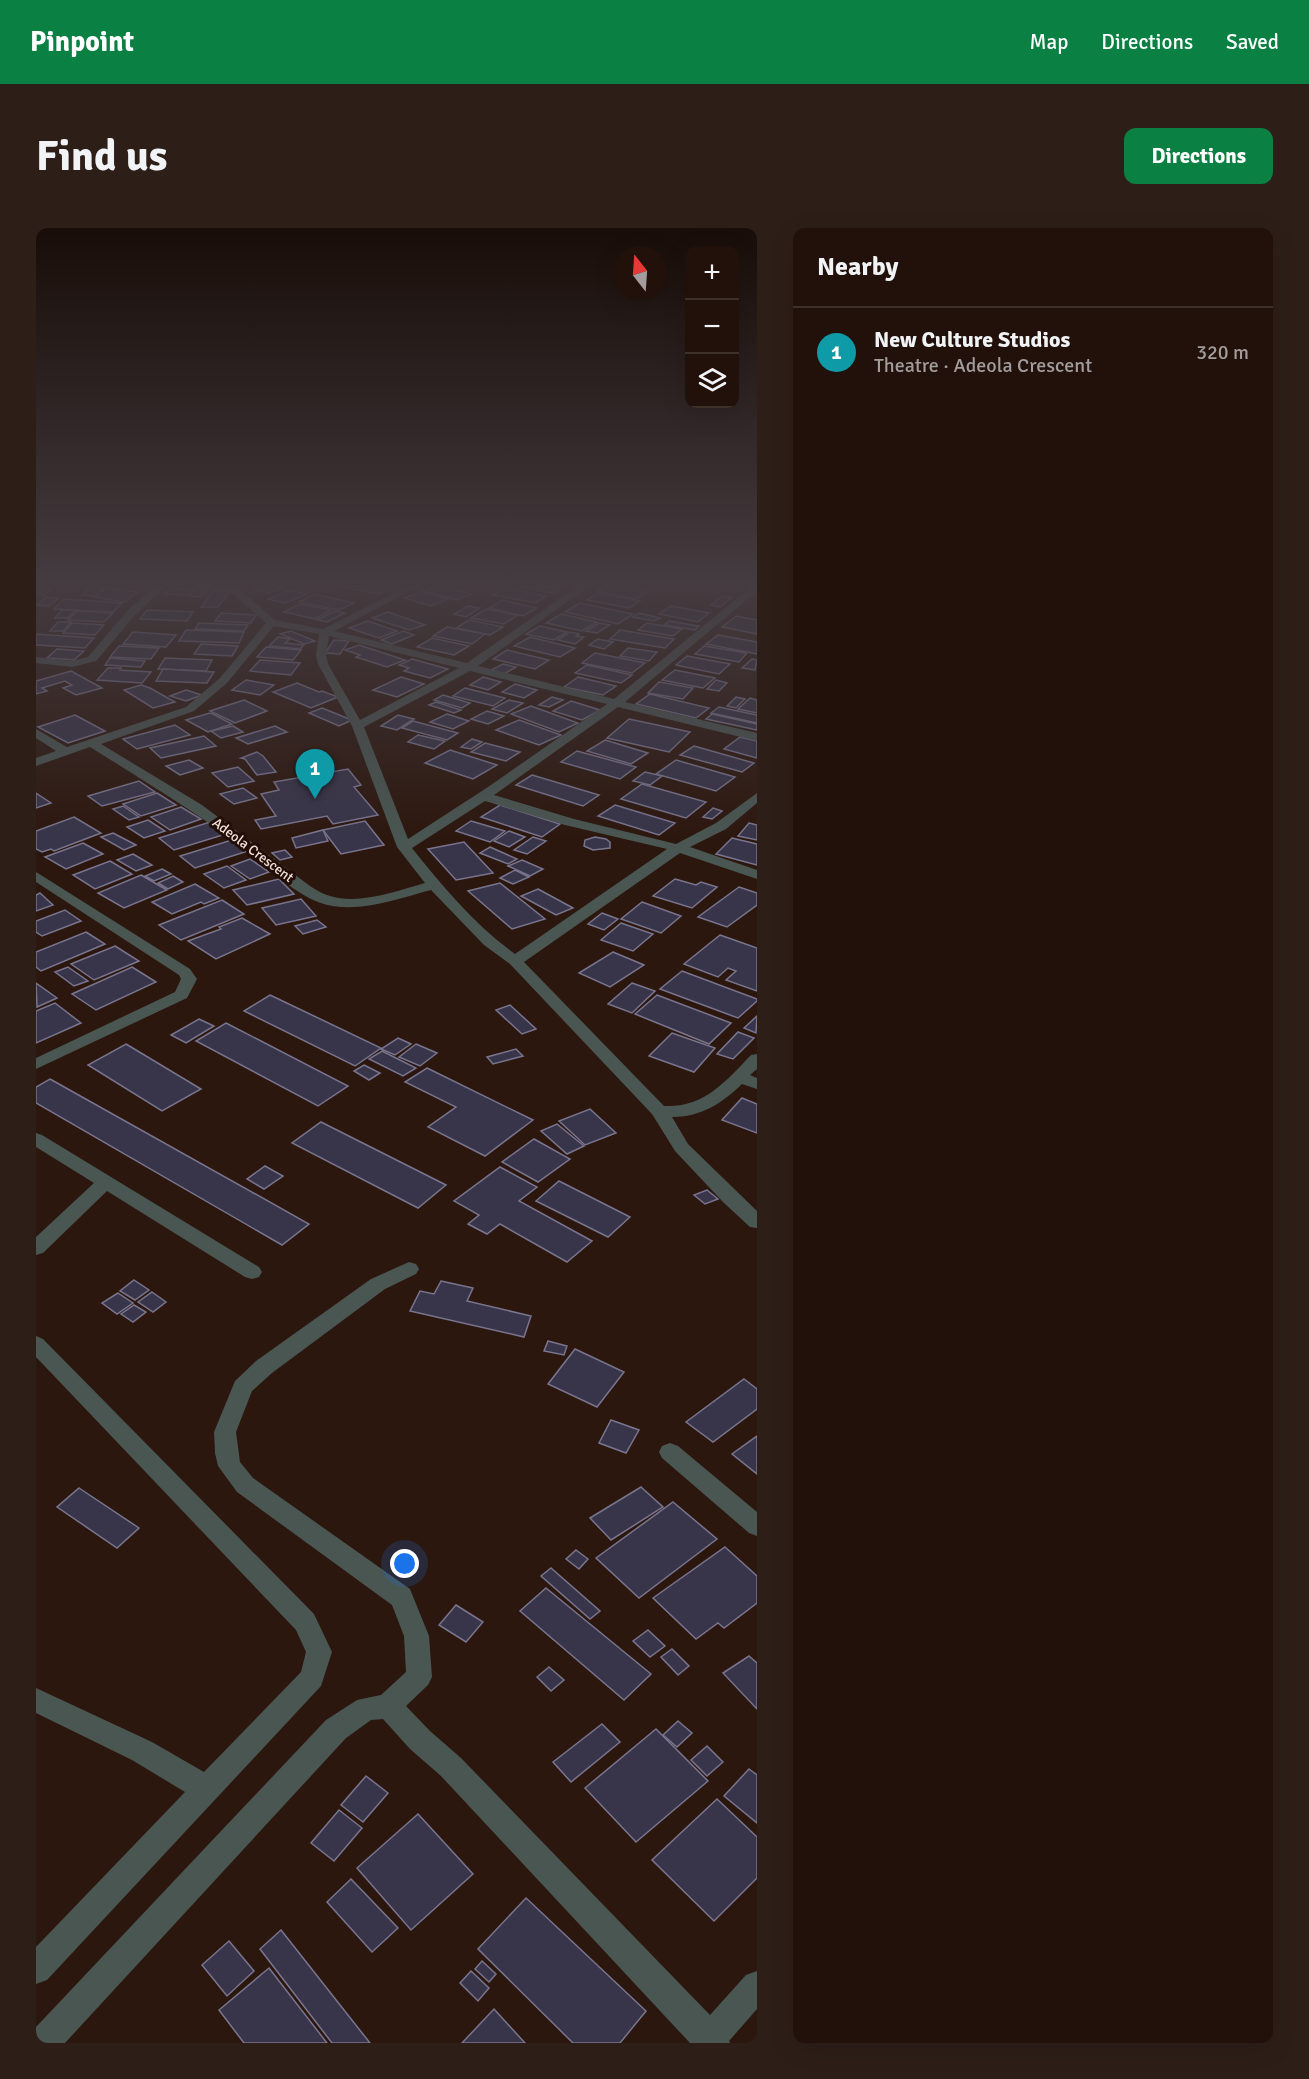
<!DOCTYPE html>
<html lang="en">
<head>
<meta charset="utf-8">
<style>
	body { margin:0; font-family:Signika,sans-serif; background:#2d1f18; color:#f1f3f6 }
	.controls { position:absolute; right:18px; top:18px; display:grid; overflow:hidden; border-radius:12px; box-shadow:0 6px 24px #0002 }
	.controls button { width:54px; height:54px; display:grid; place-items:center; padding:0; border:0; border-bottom:2px solid #3e312b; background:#21110a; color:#f1f3f6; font:30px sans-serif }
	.compass { position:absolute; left:577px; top:18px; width:54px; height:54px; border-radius:50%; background:#21110a; box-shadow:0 6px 24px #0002; rotate:343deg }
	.you { position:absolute; left:369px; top:1336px; width:21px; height:21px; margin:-15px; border:4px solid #fff; border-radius:50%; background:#1a73e8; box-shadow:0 0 0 9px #1a73e833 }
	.badge { display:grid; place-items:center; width:39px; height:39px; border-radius:50%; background:#0b8043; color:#fff; font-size:20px; font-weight:700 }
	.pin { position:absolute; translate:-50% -50px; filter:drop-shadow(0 2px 3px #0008) }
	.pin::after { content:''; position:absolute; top:32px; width:21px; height:18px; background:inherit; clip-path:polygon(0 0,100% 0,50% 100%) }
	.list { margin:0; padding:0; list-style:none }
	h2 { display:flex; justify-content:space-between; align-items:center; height:78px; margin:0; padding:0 24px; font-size:26px }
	h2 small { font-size:20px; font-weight:400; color:#a29d9c }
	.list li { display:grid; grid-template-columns:39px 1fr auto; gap:18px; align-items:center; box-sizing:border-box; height:90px; padding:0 24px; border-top:2px solid #3e312b }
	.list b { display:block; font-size:22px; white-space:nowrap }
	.list p { margin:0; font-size:20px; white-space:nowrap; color:#a29d9c }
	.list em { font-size:20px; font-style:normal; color:#a29d9c }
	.icon { flex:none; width:33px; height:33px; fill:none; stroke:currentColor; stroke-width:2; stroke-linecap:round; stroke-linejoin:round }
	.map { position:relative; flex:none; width:721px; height:1815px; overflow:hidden; border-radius:12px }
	header { display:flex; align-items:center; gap:36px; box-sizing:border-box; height:84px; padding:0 30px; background:#0b8043; color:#fff }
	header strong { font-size:28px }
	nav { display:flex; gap:33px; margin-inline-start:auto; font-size:21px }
	.intro { display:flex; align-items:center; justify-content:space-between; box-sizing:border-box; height:144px; padding:0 36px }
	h1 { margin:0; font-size:42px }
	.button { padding:15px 27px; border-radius:12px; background:#0b8043; color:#fff; font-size:21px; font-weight:700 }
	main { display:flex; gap:36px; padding:0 36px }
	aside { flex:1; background:#21110a; border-radius:12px; box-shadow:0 6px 24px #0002 }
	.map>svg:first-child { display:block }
	.building { fill:#38354a; stroke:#79758e; stroke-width:1.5 }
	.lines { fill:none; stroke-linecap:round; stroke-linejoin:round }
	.minor { fill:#495652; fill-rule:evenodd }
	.labels { text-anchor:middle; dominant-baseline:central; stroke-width:6; stroke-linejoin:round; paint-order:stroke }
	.far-street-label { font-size:14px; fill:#efe0da; stroke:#220e06 }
</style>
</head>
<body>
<header>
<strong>Pinpoint</strong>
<nav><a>Map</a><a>Directions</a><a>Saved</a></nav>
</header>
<div class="intro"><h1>Find us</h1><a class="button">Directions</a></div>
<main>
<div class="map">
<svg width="721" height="1815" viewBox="0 0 721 1815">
	<rect width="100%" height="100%" fill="#2c170e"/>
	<!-- building -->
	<g class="building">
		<polygon points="0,358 12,358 10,359 16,360 8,367 0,366"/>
		<polygon points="221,358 248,358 233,365 219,362 223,360 219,359"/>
		<polygon points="302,358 349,358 355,359 343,366"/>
		<polygon points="402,358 407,358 436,366 421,372 388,363"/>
		<polygon points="488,358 521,358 528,359 517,365 485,359"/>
		<polygon points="570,358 586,358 613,363 600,371 561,363"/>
		<polygon points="56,359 69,360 59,368 46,367"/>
		<polygon points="161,359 172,360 164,369 153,368"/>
		<polygon points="70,360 102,364 89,374 59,369"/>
		<polygon points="134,360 154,362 150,367 129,366"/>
		<polygon points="469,360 510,368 499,375 457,367"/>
		<polygon points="179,361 195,362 182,379 165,379"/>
		<polygon points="254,362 271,366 249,375 232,371"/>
		<polygon points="386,364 412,371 395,378 368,370"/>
		<polygon points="562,365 604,373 593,380 551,372"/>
		<polygon points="278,366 318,375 303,382 263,374"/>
		<polygon points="686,368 695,370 684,379 675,377"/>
		<polygon points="10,369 23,370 13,378 1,377"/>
		<polygon points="28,371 86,375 77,384 18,381"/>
		<polygon points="467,372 501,380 487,388 453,380"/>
		<polygon points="544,375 597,386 582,396 529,384"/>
		<polygon points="264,376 295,382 279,391 248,384"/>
		<polygon points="432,378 444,380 430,389 418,386"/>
		<polygon points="635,378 673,385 662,394 623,386"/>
		<polygon points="450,381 482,387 468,396 435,390"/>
		<polygon points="26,382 39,382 32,390 19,390"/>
		<polygon points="111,382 157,384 151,393 104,391"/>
		<polygon points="41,383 77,385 68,394 32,392"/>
		<polygon points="299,383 309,385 291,394 281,392"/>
		<polygon points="352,384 389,397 373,402 336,390"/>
		<polygon points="185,385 220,387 215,395 179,393"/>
		<polygon points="603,385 624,390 618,393 597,389"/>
		<polygon points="525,386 561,394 546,403 510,395"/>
		<polygon points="700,388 721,392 721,406 686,399"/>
		<polygon points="433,392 467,399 454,407 420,400"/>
		<polygon points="332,393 361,403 343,410 313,400"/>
		<polygon points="633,393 663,398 659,402 628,397"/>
		<polygon points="22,394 35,394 28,403 14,403"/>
		<polygon points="36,395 68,397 59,407 27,405"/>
		<polygon points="163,395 212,397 208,403 159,401"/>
		<polygon points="563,395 574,397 561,405 550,403"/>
		<polygon points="611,395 646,401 637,408 602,402"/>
		<polygon points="504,398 531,404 518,412 490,406"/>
		<polygon points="411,399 449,406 436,416 397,408"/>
		<polygon points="150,402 208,404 203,415 143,413"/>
		<polygon points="584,402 638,411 629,420 574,411"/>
		<polygon points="255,403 279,413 268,416 244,406"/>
		<polygon points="367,403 378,407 356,416 345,412"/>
		<polygon points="97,404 140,407 130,419 87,416"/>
		<polygon points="534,404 543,406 540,408 548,409 539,416 522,412"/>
		<polygon points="0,407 0,406 58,410 49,420 0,417"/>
		<polygon points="682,407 721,414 721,426 670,416"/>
		<polygon points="242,409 254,411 249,415 268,417 264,421 233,418"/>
		<polygon points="494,409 539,420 524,429 478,418"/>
		<polygon points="396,410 433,418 418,427 381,419"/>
		<polygon points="562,411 577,414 568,421 553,417"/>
		<polygon points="298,412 313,413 304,426 289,425"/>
		<polygon points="165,416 202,418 196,428 158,426"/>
		<polygon points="323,417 369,432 351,439 320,429 324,427 309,422"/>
		<polygon points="83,418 123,420 115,431 74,429"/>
		<polygon points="668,418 711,425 703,434 659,426"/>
		<polygon points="230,419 265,422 257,432 221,429"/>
		<polygon points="592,420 621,424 613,433 584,428"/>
		<polygon points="21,421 48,423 38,432 11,430"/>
		<polygon points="471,422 513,432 499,441 457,431"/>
		<polygon points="559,425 609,435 596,445 546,435"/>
		<polygon points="651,428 694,436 683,446 640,437"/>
		<polygon points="74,430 109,433 105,439 69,437"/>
		<polygon points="129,430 176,432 170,443 122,441"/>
		<polygon points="376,431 412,441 394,450 368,443 373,440 363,437"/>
		<polygon points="716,431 721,432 719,442 706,440"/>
		<polygon points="224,432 264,435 255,447 214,443"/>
		<polygon points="467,436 480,439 468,446 455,442"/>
		<polygon points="551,437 596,447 585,455 539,445"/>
		<polygon points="72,440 85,440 84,442 115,444 106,455 61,452"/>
		<polygon points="127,441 178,444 171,455 120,453"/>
		<polygon points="639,442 679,450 667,460 626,452"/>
		<polygon points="35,443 66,460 40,467 27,460 36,457 29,453 6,460 11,463 0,466 0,453"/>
		<polygon points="365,449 388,456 361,469 337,462"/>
		<polygon points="447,449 465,454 452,462 434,457"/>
		<polygon points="542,449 580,458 567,467 528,459"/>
		<polygon points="210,452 238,457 224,467 196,462"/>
		<polygon points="680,452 691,455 683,463 671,461"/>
		<polygon points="623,454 657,460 647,471 612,465"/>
		<polygon points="261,455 283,464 286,463 302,469 275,480 237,464"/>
		<polygon points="479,456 501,462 488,470 466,464"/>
		<polygon points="105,457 114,460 139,474 117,480 88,462"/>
		<polygon points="429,460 469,470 457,478 417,468"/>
		<polygon points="150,462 166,467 150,473 134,468"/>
		<polygon points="614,466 673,480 660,490 600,476"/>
		<polygon points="407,467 434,475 426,480 398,472"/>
		<polygon points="516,469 527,472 513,479 503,477"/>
		<polygon points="700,469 709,471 700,480 691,478"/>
		<polygon points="714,470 721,472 721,485 702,481"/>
		<polygon points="208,472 231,483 199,495 174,483"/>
		<polygon points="473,472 487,475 471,485 456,481"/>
		<polygon points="535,473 564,482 546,492 517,483"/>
		<polygon points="400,474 425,482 418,485 393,477"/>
		<polygon points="495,478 542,495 523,504 475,486"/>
		<polygon points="683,479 721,487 721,495 675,485"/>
		<polygon points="286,480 316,492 303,498 273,485"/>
		<polygon points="451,483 468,488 452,496 435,491"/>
		<polygon points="174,485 177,486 196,496 172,504 150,492"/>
		<polygon points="411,486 433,493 417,501 394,494"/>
		<polygon points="676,486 721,496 721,502 670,491"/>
		<polygon points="39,487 69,503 32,515 2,499"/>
		<polygon points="362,487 378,491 361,502 345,498"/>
		<polygon points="593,491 654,504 633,524 571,510"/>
		<polygon points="483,492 525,507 503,517 460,502"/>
		<polygon points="377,493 422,505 411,512 366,500"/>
		<polygon points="139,497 154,507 101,521 87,511"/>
		<polygon points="197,498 207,504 185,510 175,503"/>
		<polygon points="239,498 251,504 212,516 200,510"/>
		<polygon points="382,507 409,513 398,521 372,514"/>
		<polygon points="168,508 180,518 125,530 114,520"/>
		<polygon points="704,509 721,513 721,530 688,521"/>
		<polygon points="436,511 446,514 435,521 425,519"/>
		<polygon points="569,512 612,525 595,536 551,523"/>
		<polygon points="449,515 484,524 470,533 435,524"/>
		<polygon points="658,518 718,535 706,544 644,527"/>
		<polygon points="414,522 461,537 437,551 389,535"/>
		<polygon points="541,523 600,539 584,551 525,534"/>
		<polygon points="221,524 227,528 240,544 221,547 209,531 205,530"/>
		<polygon points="153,532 167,540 144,547 130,538"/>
		<polygon points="640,532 699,549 680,563 620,546"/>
		<polygon points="202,539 218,553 192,559 176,545"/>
		<polygon points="312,541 325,557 318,559 342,587 297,596 291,588 225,601 219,592 240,588 225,566 243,562 238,554"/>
		<polygon points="609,544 626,548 614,557 597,553"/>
		<polygon points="496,547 563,567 547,578 480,557"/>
		<polygon points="103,553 119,564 66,578 52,568"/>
		<polygon points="606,556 670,574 650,590 585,571"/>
		<polygon points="207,560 221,570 198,576 184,566"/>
		<polygon points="0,565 15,575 0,580"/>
		<polygon points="121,565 140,577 105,588 87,576"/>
		<polygon points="464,577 524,596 506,609 445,589"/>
		<polygon points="579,577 639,595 623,607 562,588"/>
		<polygon points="87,578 103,589 93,592 77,581"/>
		<polygon points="145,579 165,591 134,602 115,589"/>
		<polygon points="677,580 686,583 676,591 667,589"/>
		<polygon points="38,589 65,605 18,623 15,621 6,624 0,621 0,603"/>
		<polygon points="112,592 129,603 108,610 91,599"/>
		<polygon points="329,593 348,617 305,626 287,602"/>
		<polygon points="435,593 469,603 454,614 420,603"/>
		<polygon points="174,594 190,606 138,622 123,610"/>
		<polygon points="713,595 721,597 721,612 702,608"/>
		<polygon points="287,602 292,613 260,620 256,610"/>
		<polygon points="473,603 489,609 473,619 458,613"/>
		<polygon points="77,605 100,617 88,622 65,609"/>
		<polygon points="497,609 510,613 491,626 478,622"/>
		<polygon points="559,609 570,611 574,614 574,620 557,622 548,618 549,612"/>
		<polygon points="696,610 721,616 721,637 680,626"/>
		<polygon points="199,611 215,622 159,640 144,628"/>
		<polygon points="428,614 457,645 420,652 392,621"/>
		<polygon points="47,615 67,626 30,641 9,629"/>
		<polygon points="454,619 481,631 472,636 444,625"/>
		<polygon points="249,622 256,629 244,632 236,625"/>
		<polygon points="97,626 116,637 100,643 81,632"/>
		<polygon points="214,631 233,644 214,651 195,638"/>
		<polygon points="486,632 507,641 494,648 472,638"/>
		<polygon points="74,633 96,646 59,661 37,647"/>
		<polygon points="191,638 210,652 188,660 168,646"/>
		<polygon points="126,641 135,646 118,653 109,648"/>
		<polygon points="479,642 493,649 477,656 464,650"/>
		<polygon points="105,647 131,662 88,680 62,665"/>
		<polygon points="137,648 147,654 132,661 122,655"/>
		<polygon points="243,651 258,666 211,677 197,662"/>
		<polygon points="639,651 660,657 665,654 681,659 656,680 617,668"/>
		<polygon points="464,655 509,691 476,701 432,663"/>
		<polygon points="159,656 183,670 168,676 165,674 136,686 116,674"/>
		<polygon points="703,659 721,665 721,677 691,699 662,689"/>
		<polygon points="502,661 537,680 520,687 485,668"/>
		<polygon points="4,665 17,677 0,683 0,667"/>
		<polygon points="265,671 280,688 240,697 226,680"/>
		<polygon points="186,672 208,686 145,712 123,697"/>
		<polygon points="606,674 645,688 625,705 585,691"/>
		<polygon points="29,682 45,693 6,708 0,704 0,693"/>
		<polygon points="566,685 582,691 568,702 552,696"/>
		<polygon points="206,690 234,706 180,731 152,713 185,701 183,699"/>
		<polygon points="281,692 290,699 267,706 259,698"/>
		<polygon points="585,695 617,706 597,723 565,712"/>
		<polygon points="50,704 69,716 5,743 0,739 0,724"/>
		<polygon points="684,707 721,720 721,763 690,752 700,743 692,740 682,749 648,736"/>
		<polygon points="79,718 103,733 58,752 35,736"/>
		<polygon points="577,724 608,737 574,759 543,745"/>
		<polygon points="32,739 52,753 38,758 19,744"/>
		<polygon points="96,739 120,754 60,782 36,766"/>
		<polygon points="646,743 721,771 721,773 702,790 624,761"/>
		<polygon points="0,755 21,770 1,779"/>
		<polygon points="596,755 619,763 596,785 572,776"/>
		<polygon points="234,767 345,820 319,838 208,783"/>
		<polygon points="621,767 695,795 673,816 599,786"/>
		<polygon points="19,775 45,795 0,815 0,783"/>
		<polygon points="474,777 500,801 486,806 460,782"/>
		<polygon points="721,788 720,805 708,800"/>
		<polygon points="163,791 178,798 150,815 135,807"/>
		<polygon points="190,795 312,858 282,878 160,813"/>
		<polygon points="702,804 718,810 697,831 681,826"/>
		<polygon points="636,805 679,820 658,844 613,828"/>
		<polygon points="362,810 375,816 359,827 345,821"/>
		<polygon points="90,816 165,861 126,883 52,837"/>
		<polygon points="380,816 401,825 384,838 363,829"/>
		<polygon points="480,821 487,828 457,836 451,829"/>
		<polygon points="346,823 380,840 367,848 333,831"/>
		<polygon points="328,837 344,845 333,852 318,843"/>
		<polygon points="391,840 497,892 449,928 392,899 420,879 369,854"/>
		<polygon points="14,851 273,996 246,1017 0,875 0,859"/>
		<polygon points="706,870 721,876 721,905 686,892"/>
		<polygon points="554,881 580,905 549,917 523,893"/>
		<polygon points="285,894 410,957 382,980 256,915"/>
		<polygon points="521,896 548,918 531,926 505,903"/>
		<polygon points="498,911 534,931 502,954 466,934"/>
		<polygon points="229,938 247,948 228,961 211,951"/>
		<polygon points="464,939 501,959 483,973 556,1013 531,1034 464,996 451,1006 432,996 443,987 418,973"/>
		<polygon points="523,953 594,989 572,1009 500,973"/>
		<polygon points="671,962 682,971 669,976 658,967"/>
		<polygon points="98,1052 113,1062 99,1072 84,1063"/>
		<polygon points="405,1053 437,1060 431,1073 495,1088 488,1109 374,1083 384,1063 398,1066"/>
		<polygon points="116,1064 130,1074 117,1084 102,1074"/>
		<polygon points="82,1065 97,1075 81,1086 66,1075"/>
		<polygon points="98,1077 110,1084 97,1094 85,1086"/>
		<polygon points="512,1113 531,1118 528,1127 508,1123"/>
		<polygon points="539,1121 588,1144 561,1179 512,1156"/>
		<polygon points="708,1151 721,1161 721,1181 677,1214 650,1194"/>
		<polygon points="575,1192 603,1202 590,1225 563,1215"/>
		<polygon points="721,1208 721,1246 696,1226"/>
		<polygon points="605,1259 627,1279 575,1312 554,1290"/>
		<polygon points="43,1260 103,1300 81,1320 21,1279"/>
		<polygon points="637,1274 681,1311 603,1370 560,1330"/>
		<polygon points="689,1319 721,1348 721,1375 688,1400 682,1395 660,1411 617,1370"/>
		<polygon points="540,1322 552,1331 543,1341 530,1331"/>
		<polygon points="515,1340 564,1383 554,1391 505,1348"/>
		<polygon points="510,1360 615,1446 588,1472 484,1383"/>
		<polygon points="420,1377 447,1394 430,1414 403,1397"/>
		<polygon points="612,1402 629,1418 614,1429 597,1413"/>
		<polygon points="636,1421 653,1438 642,1447 625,1429"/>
		<polygon points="713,1428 721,1435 721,1481 687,1445"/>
		<polygon points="513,1439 528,1452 515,1463 501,1449"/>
		<polygon points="642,1493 656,1505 641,1519 627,1507"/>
		<polygon points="566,1496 584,1514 535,1554 517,1534"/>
		<polygon points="620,1501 672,1553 600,1614 549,1560"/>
		<polygon points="671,1518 687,1534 671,1548 655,1532"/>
		<polygon points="713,1541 721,1547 721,1595 688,1568"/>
		<polygon points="330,1548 352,1565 327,1594 305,1577"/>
		<polygon points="681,1571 721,1609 721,1650 678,1693 616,1632"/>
		<polygon points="303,1582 326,1600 298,1633 275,1615"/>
		<polygon points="382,1586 437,1646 375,1702 321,1640"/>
		<polygon points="315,1651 362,1700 336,1724 291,1674"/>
		<polygon points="490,1670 610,1783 584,1815 537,1815 442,1721"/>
		<polygon points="245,1702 334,1815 296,1815 224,1721"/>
		<polygon points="193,1713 218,1743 191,1768 166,1737"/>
		<polygon points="446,1733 460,1746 453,1754 439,1741"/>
		<polygon points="233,1740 291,1815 208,1815 183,1782"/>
		<polygon points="435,1743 453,1760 442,1773 424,1755"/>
		<polygon points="458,1781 489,1815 426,1815"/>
	</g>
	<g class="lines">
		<!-- minor -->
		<g class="minor">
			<polygon points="120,358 130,358 100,386 60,433 36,439 0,435 0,429 36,433 52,429 92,382"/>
			<path d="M163 358 202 360 239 392 287 401 372 358H384L298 403 431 435 542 358H553L442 438 578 471 716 358H721V363L589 474 721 505V513L582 479 458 567 538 591 640 616 680 595 721 565V575L690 601 654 619 721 642V651L644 625 488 734 628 878C668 880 689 854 715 827L721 826V841L714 847 721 850V861L706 856C685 876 665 889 636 889L652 916 721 983V1000L714 999 687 974 639 923 616 886 474 736 448 717 395 662C361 671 317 688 282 674 255 664 228 635 204 617 156 582 105 551 54 519L0 538V530L20 523 0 510V501L31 519 150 479 184 450 230 395 196 365 168 361ZM238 398 283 406 280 427 282 436 316 498 361 619 389 655C360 663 321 678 291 667 285 665 279 661 274 658L166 577 65 516 158 483 191 455ZM293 408 423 440 324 492 292 436 290 427ZM434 443 571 476 452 559 372 611 328 499ZM449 573 529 597 631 621 479 726C439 697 406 658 376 620Z"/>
			<polygon points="0,644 154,741 161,751 151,770 0,841 0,830 139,764 145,751 143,747 0,654"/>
			<polygon points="0,905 6,907 223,1039 226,1044 223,1049 216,1051 209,1049 71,963 7,1025 0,1027 0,1009 58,955 0,919"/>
			<polygon points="373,1034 380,1036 383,1041 380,1046 349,1061 236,1145 216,1163 200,1204 204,1234 217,1250 374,1361 393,1408 396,1449 392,1457 370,1478 394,1503 425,1530 674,1787 710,1747 721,1743 721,1781 693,1813 694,1815 654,1815 405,1548 374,1521 347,1491 335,1492 310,1510 29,1815 0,1815 0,1799 290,1492 321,1472 345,1467 370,1444 368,1408 356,1377 201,1264 182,1238 179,1225 178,1204 199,1153 220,1133 335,1051"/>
			<polygon points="0,1108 7,1111 278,1386 296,1424 285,1458 11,1752 0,1756 0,1719 149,1564 96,1532 0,1485 0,1460 116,1514 168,1544 265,1444 270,1424 260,1402 0,1129"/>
			<polygon points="634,1215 642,1218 721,1284 721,1308 713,1305 626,1230 623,1224 626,1218"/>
		</g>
	</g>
	<!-- sky -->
	<linearGradient id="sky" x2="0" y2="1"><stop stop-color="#180d08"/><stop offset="0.58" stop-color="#453c41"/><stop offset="1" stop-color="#453c41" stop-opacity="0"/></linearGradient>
	<rect width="721" height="612" fill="url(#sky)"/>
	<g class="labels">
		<!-- far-street labels -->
		<g class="far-street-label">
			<text transform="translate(217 622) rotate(37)">Adeola Crescent</text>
		</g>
	</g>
</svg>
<div class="controls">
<button>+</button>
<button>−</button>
<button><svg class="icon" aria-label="layers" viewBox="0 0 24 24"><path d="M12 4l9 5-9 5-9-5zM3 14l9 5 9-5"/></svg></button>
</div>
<svg class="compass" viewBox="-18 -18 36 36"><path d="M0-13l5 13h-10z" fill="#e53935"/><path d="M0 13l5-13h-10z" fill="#a29d9c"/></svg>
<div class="you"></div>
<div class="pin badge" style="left:279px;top:571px;background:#0f9aa8">1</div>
</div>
<aside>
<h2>Nearby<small></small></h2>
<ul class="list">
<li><span class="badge" style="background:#0f9aa8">1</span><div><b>New Culture Studios</b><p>Theatre · Adeola Crescent</p></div><em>320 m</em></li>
</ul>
</aside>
</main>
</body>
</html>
